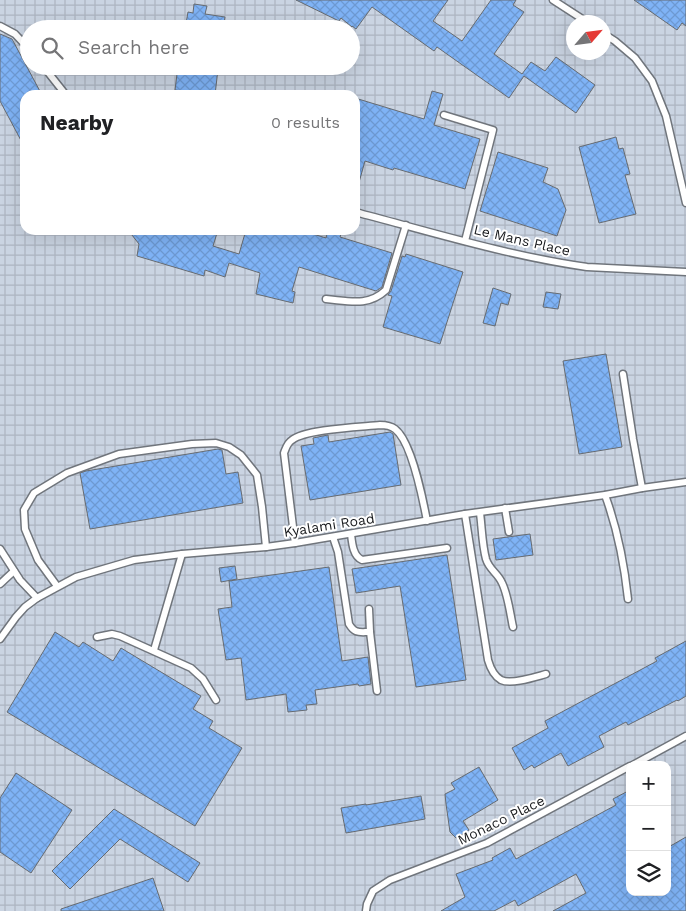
<!DOCTYPE html>
<html lang="en">
<head>
<meta charset="utf-8">
<style>
	body { margin:0; font-family:"Work Sans",sans-serif; background:#f2f2f2; color:#202124 }
	.controls { position:absolute; right:15px; bottom:15px; display:grid; overflow:hidden; border-radius:10px; box-shadow:0 5px 20px #0002 }
	.controls button { width:45px; height:45px; display:grid; place-items:center; padding:0; border:0; border-bottom:1px solid #e0e0e0; background:#fff; color:#202124; font:25px sans-serif }
	.compass { position:absolute; left:566px; top:15px; width:45px; height:45px; border-radius:50%; background:#fff; box-shadow:0 5px 20px #0002; rotate:62deg }
	.list { margin:0; padding:0; list-style:none }
	h2 { display:flex; justify-content:space-between; align-items:center; height:65px; margin:0; padding:0 20px; font-size:21px }
	h2 small { font-size:16px; font-weight:400; color:#757577 }
	.icon { flex:none; width:28px; height:28px; fill:none; stroke:currentColor; stroke-width:2; stroke-linecap:round; stroke-linejoin:round }
	.map { position:relative; flex:none; width:686px; height:911px; overflow:hidden }
	.search { position:absolute; background:#fff; box-shadow:0 5px 20px #0002; left:20px; top:20px; width:340px; height:55px; display:flex; align-items:center; gap:12px; box-sizing:border-box; padding:0 18px; border-radius:28px; color:#757577; font-size:19px }
	.panel { position:absolute; background:#fff; box-shadow:0 5px 20px #0002; left:20px; top:90px; width:340px; height:145px; border-radius:15px }
	.map>svg:first-child { display:block }
	.industrial { fill:url(#industrial-grid); fill-rule:evenodd }
	.building { fill:url(#building-cross-hatch); stroke:#666b71 }
	.lines { fill:none; stroke-linecap:round; stroke-linejoin:round }
	.service-casing { stroke:#70757c; stroke-width:9 }
	.service { stroke:#fff; stroke-width:6 }
	.labels { text-anchor:middle; dominant-baseline:central; stroke-width:4; stroke-linejoin:round; paint-order:stroke }
	.street-label { font-size:14px; fill:#181a1d; stroke:#fff }
</style>
</head>
<body>
<div class="map">
<svg width="686" height="911" viewBox="0 0 686 911">
	<defs>
		<pattern id="industrial-grid" width="8" height="8" patternUnits="userSpaceOnUse" patternTransform="scale(1.25)"><rect width="8" height="8" fill="#cad4e2"/><path d="M0 4h8M4 0v8" fill="none" stroke="#adb5c1"/></pattern>
		<pattern id="building-cross-hatch" width="8" height="8" patternUnits="userSpaceOnUse" patternTransform="scale(1.25)"><rect width="8" height="8" fill="#7fb3f6"/><path d="M0 0l8 8M0 8l8-8" fill="none" stroke="#6d99d2"/></pattern>
	</defs>
	<rect width="100%" height="100%" fill="#d9dfe6"/>
	<!-- industrial -->
	<path class="industrial" d="M0 0H686V911H0ZM574 22H604V52H574ZM29 29H351V66H29ZM25 95H355V230H25ZM630 765H667V892H630Z"/>
	<!-- building -->
	<g class="building">
		<polygon points="296,0 448,0 433,21 462,41 491,0 516,0 513,5 524,12 494,54 522,74 531,62 545,71 556,57 595,85 576,113 524,76 509,98 437,47 434,51 372,7 356,29 352,26 352,27 341,18 339,21"/>
		<polygon points="634,0 686,0 686,26 682,23 677,30"/>
		<polygon points="194,4 207,6 205,14 225,17 223,29 185,29 188,12 193,13"/>
		<polygon points="0,34 12,39 42,95 25,95 25,148 0,101"/>
		<polygon points="178,66 217,66 217,69 218,69 215,95 175,90"/>
		<polygon points="432,91 443,94 434,125 480,139 465,189 394,168 393,170 365,161 358,186 355,185 355,98 424,119"/>
		<polygon points="616,137 619,149 623,148 630,174 625,175 636,214 599,223 579,147"/>
		<polygon points="498,152 548,168 543,182 558,189 566,210 557,236 480,211"/>
		<polygon points="128,230 218,230 213,246 239,254 246,230 300,230 326,238 328,230 342,230 340,237 392,253 382,287 376,291 299,267 292,291 295,292 293,303 256,294 260,273 229,263 225,277 205,270 204,276 137,256 139,244"/>
		<polygon points="406,254 463,272 440,344 383,327 392,296 388,295 391,291 402,256 405,257"/>
		<polygon points="493,288 511,294 508,305 501,303 495,326 483,323"/>
		<polygon points="546,292 561,294 558,309 543,307"/>
		<polygon points="606,354 622,447 579,454 563,361"/>
		<polygon points="390,432 393,434 401,485 310,500 301,446 314,444 313,438 328,435 329,442"/>
		<polygon points="218,449 222,450 226,474 238,472 243,503 90,529 80,473 86,471"/>
		<polygon points="530,534 533,555 496,560 493,539"/>
		<polygon points="447,555 466,680 416,687 400,586 356,593 352,569"/>
		<polygon points="235,566 237,579 221,582 219,568"/>
		<polygon points="329,567 342,661 368,657 371,684 359,686 358,684 315,690 317,704 306,705 307,710 288,712 286,694 246,700 241,658 226,660 218,609 232,607 229,581"/>
		<polygon points="55,632 79,647 83,642 113,661 121,648 201,696 193,709 213,721 209,728 242,748 195,826 7,712"/>
		<polygon points="686,641 686,696 678,701 677,700 628,725 626,722 599,736 604,747 568,766 561,753 534,768 532,765 524,770 512,748 548,728 545,721 657,661 655,658"/>
		<polygon points="479,767 498,800 463,821 469,830 456,838 450,832 446,804 445,794 455,789 451,783"/>
		<polygon points="16,773 72,810 31,873 0,852 0,798"/>
		<polygon points="630,790 630,892 667,892 667,848 686,837 686,911 553,911 586,893 576,874 518,906 515,900 494,911 441,911 465,897 456,874 493,860 492,858 510,848 516,859 616,805 613,799"/>
		<polygon points="421,796 425,819 346,833 341,808 366,804 366,805"/>
		<polygon points="114,809 200,863 188,882 120,839 70,889 52,871"/>
		<polygon points="153,878 164,911 61,911 61,909"/>
	</g>
	<g class="lines">
		<defs>
			<g id="service">
				<polyline points="553,0 587,22"/>
				<polyline points="0,26 15,34 29,49"/>
				<polyline points="604,34 615,41 635,58 652,81 666,116 686,203"/>
				<polyline points="43,66 66,95"/>
				<polyline points="444,115 493,130 465,241"/>
				<path d="M355 212C431 232 509 256 587 267L686 272"/>
				<path d="M326 299C349 301 368 307 386 290L406 225"/>
				<polyline points="623,374 633,439 642,488"/>
				<path d="M605 495C618 530 624 562 628 599"/>
				<polyline points="505,508 509,532"/>
				<path d="M480 513C482 528 482 544 486 559 489 569 497 573 501 581 508 593 510 614 513 627"/>
				<path d="M465 514 488 660C490 667 494 676 501 680 511 685 535 677 546 674"/>
				<path d="M351 534C352 543 353 556 362 560L447 548"/>
				<path d="M333 537 338 552 349 624C355 634 359 632 370 632"/>
				<path d="M295 543 284 453C286 448 287 443 292 440 305 429 361 427 380 425 386 425 391 426 395 429 412 442 423 500 427 521"/>
				<polyline points="0,549 20,580 37,598"/>
				<polyline points="0,584 14,571"/>
				<polyline points="57,586 38,560 25,529 24,510 34,493 67,473 119,454 192,444 216,443 229,447 241,455 257,475 262,507 266,547"/>
				<polyline points="369,609 370,632 377,691"/>
				<polyline points="97,637 112,634 120,636 191,668 203,679 216,700"/>
				<polyline points="0,639 16,617 25,607 37,598 76,577 134,560 182,554 266,547 295,543 465,514 605,495 642,488 686,482"/>
				<polyline points="154,650 182,554"/>
				<polyline points="633,765 686,736"/>
				<polyline points="366,911 367,904 373,891 390,880 487,843 630,766"/>
			</g>
		</defs>
		<!-- service casing -->
		<use href="#service" class="service-casing"/>
		<!-- service -->
		<use href="#service" class="service"/>
	</g>
	<g class="labels">
		<!-- street labels -->
		<g class="street-label">
			<text transform="translate(522 240) rotate(13)">Le Mans Place</text>
			<text transform="translate(329 525) rotate(-9)">Kyalami Road</text>
			<text transform="translate(501 820) rotate(-26)">Monaco Place</text>
		</g>
	</g>
</svg>
<div class="controls">
<button>+</button>
<button>−</button>
<button><svg class="icon" aria-label="layers" viewBox="0 0 24 24"><path d="M12 4l9 5-9 5-9-5zM3 14l9 5 9-5"/></svg></button>
</div>
<svg class="compass" viewBox="-18 -18 36 36"><path d="M0-13l5 13h-10z" fill="#e53935"/><path d="M0 13l5-13h-10z" fill="#757577"/></svg>
<div class="search"><svg class="icon" aria-label="search" viewBox="0 0 24 24"><circle cx="10" cy="10" r="6"/><path d="M15 15l6 6"/></svg>Search here</div>
<section class="panel">
<h2>Nearby<small>0 results</small></h2>
<ul class="list">
</ul>
</section>
</div>
</body>
</html>
